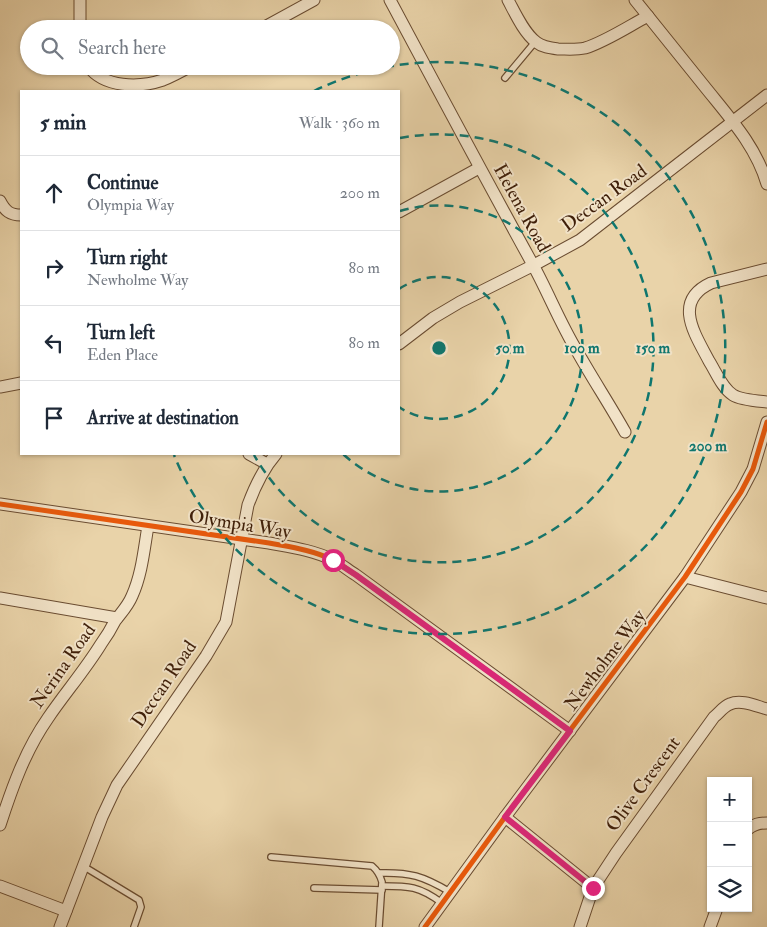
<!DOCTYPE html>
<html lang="en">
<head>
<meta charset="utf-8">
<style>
	body { margin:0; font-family:"IM FELL Double Pica",serif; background:#f6f6f7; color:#1f2937 }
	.controls { position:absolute; right:15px; bottom:15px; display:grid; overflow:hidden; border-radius:0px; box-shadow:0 1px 4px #0004 }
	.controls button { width:45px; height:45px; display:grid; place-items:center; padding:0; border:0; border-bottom:1px solid #e0e1e3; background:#fff; color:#1f2937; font:25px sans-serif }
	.stop { position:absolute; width:15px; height:15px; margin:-11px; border:4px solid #db2777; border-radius:50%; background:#fff }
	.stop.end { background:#db2777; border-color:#fff; box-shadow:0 1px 5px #0008 }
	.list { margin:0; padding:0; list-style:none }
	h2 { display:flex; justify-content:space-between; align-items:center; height:65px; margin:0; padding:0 20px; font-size:21px }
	h2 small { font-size:16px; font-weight:400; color:#747a83 }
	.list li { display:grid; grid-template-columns:32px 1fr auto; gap:15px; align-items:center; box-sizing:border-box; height:75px; padding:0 20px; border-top:1px solid #e0e1e3 }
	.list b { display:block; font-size:19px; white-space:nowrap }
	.list p { margin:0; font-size:16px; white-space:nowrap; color:#747a83 }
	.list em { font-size:16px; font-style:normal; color:#747a83 }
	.icon { flex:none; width:28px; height:28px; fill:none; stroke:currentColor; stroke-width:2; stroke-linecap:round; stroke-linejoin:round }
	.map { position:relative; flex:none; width:767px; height:927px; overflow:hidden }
	.search { position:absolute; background:#fff; box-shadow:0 1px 4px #0004; left:20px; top:20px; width:380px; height:55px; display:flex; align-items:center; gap:12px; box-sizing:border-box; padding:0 18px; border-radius:28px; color:#747a83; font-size:19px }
	.panel { position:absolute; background:#fff; box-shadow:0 1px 4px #0004; left:20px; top:90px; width:380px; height:365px; border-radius:0px }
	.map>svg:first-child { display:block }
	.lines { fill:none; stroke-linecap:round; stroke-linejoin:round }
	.service-casing { stroke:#6a4c31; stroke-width:8 }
	.minor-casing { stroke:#6a4c31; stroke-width:13 }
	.service { stroke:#f1e2c7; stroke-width:5.5 }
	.minor { stroke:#f1e2c7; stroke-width:11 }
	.cycleway-casing { stroke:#f1e2c7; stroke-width:8 }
	.cycleway { stroke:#e8590c; stroke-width:5 }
	.route { stroke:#db2777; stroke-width:6 }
	.ring { fill:none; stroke:#0f766e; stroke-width:2.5; stroke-dasharray:9 6 }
	.labels { text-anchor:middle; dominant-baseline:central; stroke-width:4; stroke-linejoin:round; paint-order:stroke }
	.street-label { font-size:19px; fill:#3f1f09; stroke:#f1e2c7 }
	.centre { fill:#0f766e; stroke:#f1e2c7; stroke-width:2.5 }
	.ring-label { font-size:15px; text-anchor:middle; font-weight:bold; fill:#0f766e; stroke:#f1e2c7; stroke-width:4; stroke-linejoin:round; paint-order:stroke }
</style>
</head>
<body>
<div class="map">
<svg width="767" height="927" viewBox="0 0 767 927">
	<rect width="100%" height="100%" fill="#e9d3a9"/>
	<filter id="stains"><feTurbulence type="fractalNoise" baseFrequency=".004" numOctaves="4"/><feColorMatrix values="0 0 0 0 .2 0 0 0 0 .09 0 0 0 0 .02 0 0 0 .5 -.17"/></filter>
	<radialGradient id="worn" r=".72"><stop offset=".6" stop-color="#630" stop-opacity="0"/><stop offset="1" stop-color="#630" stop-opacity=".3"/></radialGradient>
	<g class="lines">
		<defs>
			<g id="service">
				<polyline points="505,78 535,42"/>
				<path d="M271 857 372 866C378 871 380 875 382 882L379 927"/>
				<polyline points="83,866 139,900 141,907 134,927"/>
				<path d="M379 873C410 872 423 876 450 892"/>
				<path d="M382 886C409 886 419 886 442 903"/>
				<polyline points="314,888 382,890"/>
			</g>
			<g id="minor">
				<polyline points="80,0 80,29"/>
				<path d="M390 0C437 88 484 176 532 263 548 292 560 323 577 351 592 378 610 405 625 432"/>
				<path d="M508 0C515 13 524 33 536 42 542 47 550 48 558 49 567 49 576 50 585 48 605 42 629 26 648 16"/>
				<path d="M635 0C658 29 682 58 705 87 729 117 756 146 767 184"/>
				<polyline points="261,29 314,0"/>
				<path d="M88 66C104 88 139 88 163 80 173 76 182 71 191 66"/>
				<path d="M0 201C5 211 10 215 21 215"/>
				<polyline points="399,212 479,168"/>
				<path d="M767 269 711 283C672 301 695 334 709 361 716 372 722 388 733 395 741 400 758 401 767 402"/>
				<polyline points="399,344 433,318 460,302 534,265 580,240 767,95"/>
				<polyline points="0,387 21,383"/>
				<polyline points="249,454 267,464"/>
				<path d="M0 504 269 543C290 547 313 550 333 560 341 564 348 570 356 575L570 731"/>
				<polyline points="685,577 767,598"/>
				<polyline points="0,598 117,618"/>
				<polyline points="505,817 593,888"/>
				<path d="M0 825C12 788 25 751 48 718 65 693 85 670 101 644 106 637 111 629 115 621 121 613 128 606 132 596 142 574 144 549 148 526"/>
				<path d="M748 829C754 824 759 823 767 823"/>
				<polyline points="0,886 66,911"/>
				<path d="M60 927 102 817 117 785 206 656 226 622 248 505C255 486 263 469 276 454"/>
				<polyline points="425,927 505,817 685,577 741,492 753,469 767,422"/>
				<path d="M580 927 593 888 616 853 714 717C719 713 724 706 730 704 741 699 756 706 767 709"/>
				<polyline points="710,927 717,908"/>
			</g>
		</defs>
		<!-- service casing -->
		<use href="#service" class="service-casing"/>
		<!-- minor casing -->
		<use href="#minor" class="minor-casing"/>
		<!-- service -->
		<use href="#service" class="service"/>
		<!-- minor -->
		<use href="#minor" class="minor"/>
		<defs>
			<g id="cycleway">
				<path d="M0 504 269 543C290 547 313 550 333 560 341 564 348 570 356 575L570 731"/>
				<polyline points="425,927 505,817 685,577 741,492 753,469 767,422"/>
			</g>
		</defs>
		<!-- cycleway casing -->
		<use href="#cycleway" class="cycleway-casing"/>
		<!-- cycleway -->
		<use href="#cycleway" class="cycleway"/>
	</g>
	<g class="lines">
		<!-- route -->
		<polyline class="route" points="333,560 356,575 570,731 505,817 593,888"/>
	</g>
	<!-- distance rings -->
	<g class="ring">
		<path d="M399 289A71 71 0 1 1 399 407"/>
		<path d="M400 211A143 143 0 1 1 343 454"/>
		<path d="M400 138A214 214 0 1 1 254 455"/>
		<path d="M314 91A286 286 0 1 1 174 455"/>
	</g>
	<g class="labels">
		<!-- street labels -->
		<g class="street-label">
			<text transform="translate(604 198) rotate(-36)">Deccan Road</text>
			<text transform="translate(522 208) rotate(61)">Helena Road</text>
			<text transform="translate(240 524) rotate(9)">Olympia Way</text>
			<text transform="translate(605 660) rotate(-53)">Newholme Way</text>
			<text transform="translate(63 666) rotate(-55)">Nerina Road</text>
			<text transform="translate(164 684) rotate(-56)">Deccan Road</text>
			<text transform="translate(643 784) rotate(-54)">Olive Crescent</text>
		</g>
	</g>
	<circle cx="439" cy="348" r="8" class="centre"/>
	<g class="ring-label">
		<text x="510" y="353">50 m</text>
		<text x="582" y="353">100 m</text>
		<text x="653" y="353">150 m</text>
		<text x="708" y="451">200 m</text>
	</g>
	<rect width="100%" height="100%" filter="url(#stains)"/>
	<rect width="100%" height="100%" fill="url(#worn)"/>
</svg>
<div class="controls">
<button>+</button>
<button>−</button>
<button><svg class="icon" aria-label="layers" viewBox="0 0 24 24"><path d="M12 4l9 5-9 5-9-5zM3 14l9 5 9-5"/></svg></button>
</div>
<div class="stop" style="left:333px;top:560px"></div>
<div class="stop end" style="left:593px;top:888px"></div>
<div class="search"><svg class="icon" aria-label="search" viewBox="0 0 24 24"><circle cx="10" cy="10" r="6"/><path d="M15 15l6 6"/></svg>Search here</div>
<section class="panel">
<h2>5 min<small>Walk · 360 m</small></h2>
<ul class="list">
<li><svg class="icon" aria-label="ahead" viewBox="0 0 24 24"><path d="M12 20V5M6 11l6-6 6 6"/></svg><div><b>Continue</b><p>Olympia Way</p></div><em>200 m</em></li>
<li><svg class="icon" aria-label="right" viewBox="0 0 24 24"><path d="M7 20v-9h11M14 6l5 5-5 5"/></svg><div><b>Turn right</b><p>Newholme Way</p></div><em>80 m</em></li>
<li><svg class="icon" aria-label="left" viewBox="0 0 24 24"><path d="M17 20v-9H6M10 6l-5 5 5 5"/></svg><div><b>Turn left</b><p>Eden Place</p></div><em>80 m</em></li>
<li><svg class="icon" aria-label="arrive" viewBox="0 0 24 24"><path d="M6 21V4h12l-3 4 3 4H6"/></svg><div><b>Arrive at destination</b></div></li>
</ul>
</section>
</div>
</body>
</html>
